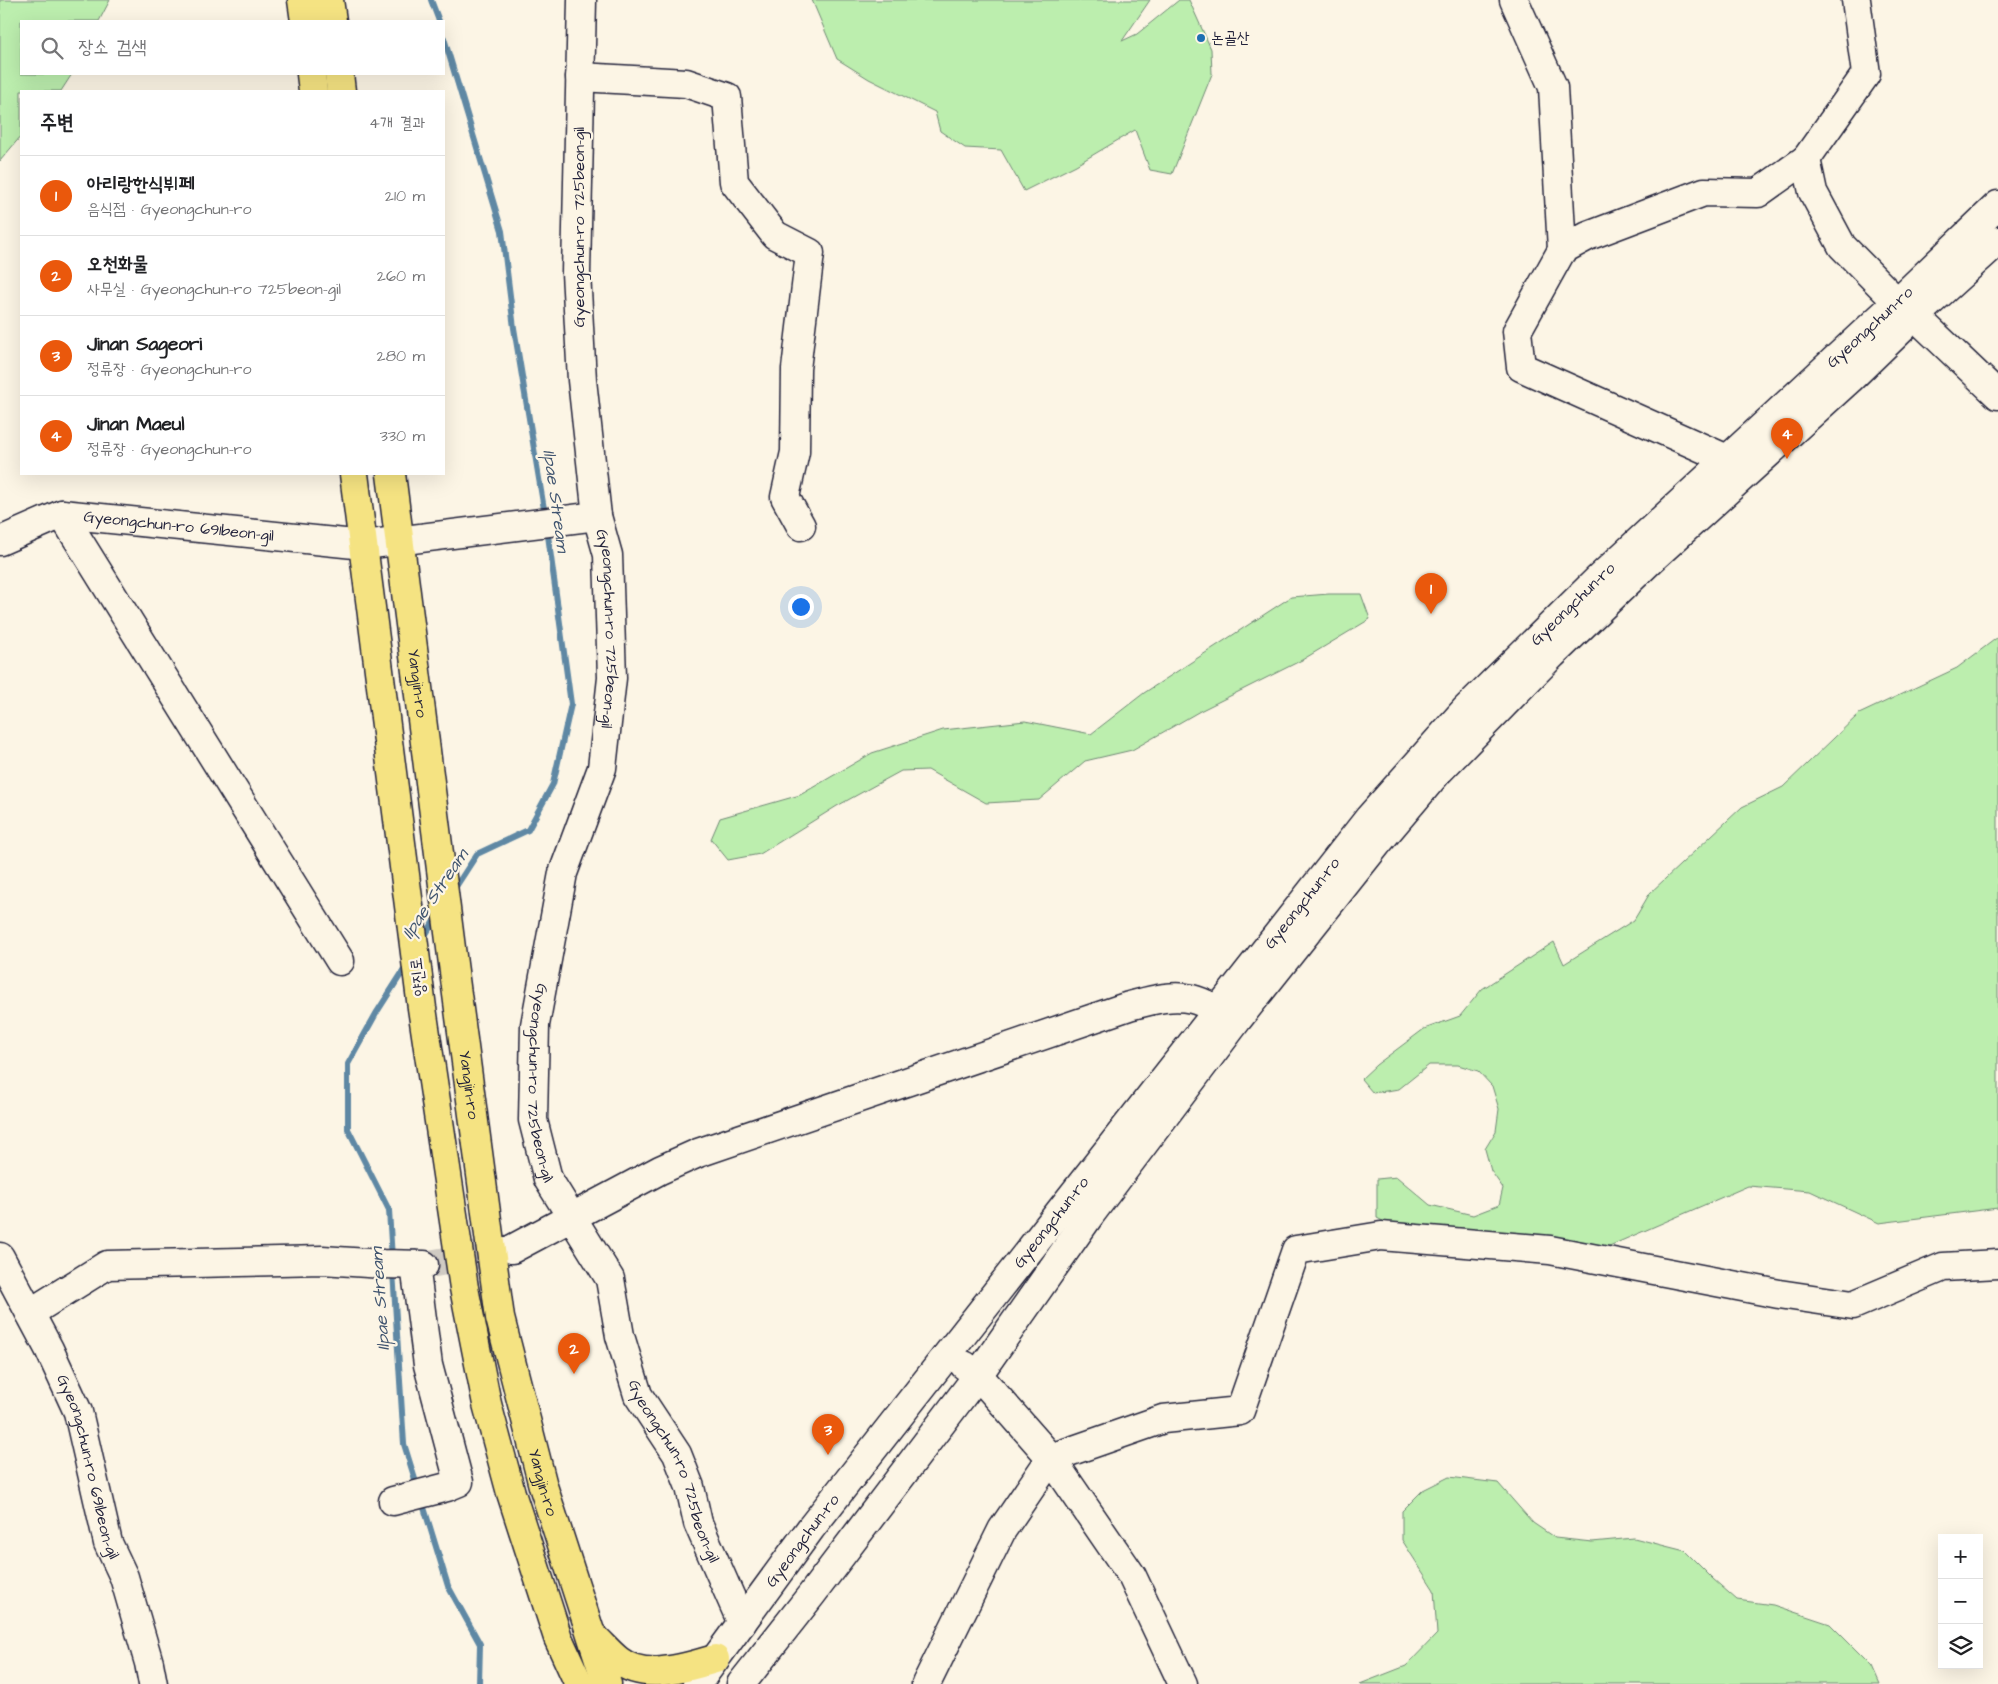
<!DOCTYPE html>
<html lang="ko">
<head>
<meta charset="utf-8">
<style>
	body { margin:0; font-family:"Architects Daughter","Poor Story",sans-serif; background:#f6f6f6; color:#202124 }
	.controls { position:absolute; right:15px; bottom:15px; display:grid; overflow:hidden; border-radius:0px; box-shadow:0 5px 20px #0002 }
	.controls button { width:45px; height:45px; display:grid; place-items:center; padding:0; border:0; border-bottom:1px solid #e0e0e0; background:#fff; color:#202124; font:25px sans-serif }
	.you { position:absolute; left:800px; top:606px; width:18px; height:18px; margin:-12px; border:4px solid #fff; border-radius:50%; background:#1a73e8; box-shadow:0 0 0 8px #1a73e833 }
	.badge { display:grid; place-items:center; width:32px; height:32px; border-radius:50%; background:#ea580c; color:#fff; font-size:16px; font-weight:700 }
	.pin { position:absolute; translate:-50% -41px; filter:drop-shadow(0 1px 2px #0008) }
	.pin::after { content:''; position:absolute; top:26px; width:18px; height:15px; background:inherit; clip-path:polygon(0 0,100% 0,50% 100%) }
	.list { margin:0; padding:0; list-style:none }
	h2 { display:flex; justify-content:space-between; align-items:center; height:65px; margin:0; padding:0 20px; font-size:21px }
	h2 small { font-size:16px; font-weight:400; color:#757577 }
	.list li { display:grid; grid-template-columns:32px 1fr auto; gap:15px; align-items:center; box-sizing:border-box; height:80px; padding:0 20px; border-top:1px solid #e0e0e0 }
	.list b { display:block; font-size:19px; white-space:nowrap }
	.list p { margin:0; font-size:16px; white-space:nowrap; color:#757577 }
	.list em { font-size:16px; font-style:normal; color:#757577 }
	.icon { flex:none; width:28px; height:28px; fill:none; stroke:currentColor; stroke-width:2; stroke-linecap:round; stroke-linejoin:round }
	.map { position:relative; flex:none; width:1998px; height:1684px; overflow:hidden }
	.search { position:absolute; background:#fff; box-shadow:0 5px 20px #0002; left:20px; top:20px; width:425px; height:55px; display:flex; align-items:center; gap:12px; box-sizing:border-box; padding:0 18px; border-radius:0px; color:#757577; font-size:19px }
	.panel { position:absolute; background:#fff; box-shadow:0 5px 20px #0002; left:20px; top:90px; width:425px; height:385px; border-radius:0px }
	.map>svg:first-child { display:block }
	.green { fill:#bceeae; stroke:#6f8874 }
	.lines { fill:none; stroke-linecap:round; stroke-linejoin:round }
	.stream { stroke:#5f88a4; stroke-width:6 }
	.minor-tunnel { stroke:#d0cbc3; stroke-width:28; stroke-dasharray:28 14; stroke-linecap:butt }
	.minor-casing { stroke:#22223b; stroke-width:31 }
	.major-casing { stroke:#22223b; stroke-width:31 }
	.minor { stroke:#fcf5e5; stroke-width:28 }
	.major { stroke:#f5e382; stroke-width:28 }
	.poi-dot { fill:#1f6fb2; stroke:#fcf5e5; stroke-width:2 }
	.labels { text-anchor:middle; dominant-baseline:central; stroke-width:4.5; stroke-linejoin:round; paint-order:stroke }
	.poi-label { font-size:16px; fill:#22223b; stroke:#fcf5e5; text-anchor:start }
	.street-label { font-size:16px; fill:#22223b; stroke:#fcf5e5 }
	.water-label { font-size:18px; font-style:italic; fill:#415570; stroke:#fcf5e5 }
</style>
</head>
<body>
<div class="map">
<svg width="1998" height="1684" viewBox="0 0 1998 1684">
	<rect width="100%" height="100%" fill="#fcf5e5"/>
	<filter id="ink" filterUnits="userSpaceOnUse"><feTurbulence type="fractalNoise" baseFrequency=".02" numOctaves="2"/><feDisplacementMap in="SourceGraphic" scale="10" xChannelSelector="R" yChannelSelector="G"/><feConvolveMatrix kernelMatrix="1 2 1 2 8 2 1 2 1" color-interpolation-filters="sRGB"/></filter>
	<g filter="url(#ink)">
		<!-- green -->
		<g class="green">
			<polygon points="0,0 110,0 99,21 21,21 21,74 72,74 61,91 21,91 21,136 0,161"/>
			<polygon points="812,0 1150,0 1122,41 1137,34 1179,0 1189,0 1211,49 1212,74 1172,174 1150,170 1135,130 1076,165 1024,191 1001,150 965,148 940,131 935,112 869,79 837,59"/>
			<polygon points="1329,594 1361,594 1370,619 1302,660 1200,711 1132,750 1085,761 1039,800 986,803 928,770 901,771 837,806 760,854 728,860 711,839 720,818 800,795 872,753 943,730 1025,721 1091,734 1144,693 1291,597"/>
			<polygon points="1998,637 1998,1208 1879,1223 1810,1191 1748,1186 1607,1247 1528,1235 1400,1230 1377,1218 1377,1179 1397,1177 1430,1205 1473,1215 1499,1205 1503,1188 1491,1171 1485,1149 1496,1131 1499,1109 1492,1086 1478,1071 1458,1065 1429,1065 1399,1089 1373,1093 1361,1079 1376,1065 1424,1029 1460,1016 1482,989 1554,942 1564,964 1634,920 1650,893 1742,807 1783,787 1859,714 1957,668"/>
			<polygon points="1449,1477 1498,1483 1533,1523 1555,1538 1592,1542 1634,1538 1685,1551 1713,1579 1737,1600 1773,1605 1830,1624 1872,1666 1880,1684 1360,1684 1406,1666 1437,1634 1434,1590 1402,1540 1402,1511 1423,1490"/>
		</g>
		<g class="lines">
			<!-- stream -->
			<g class="stream">
				<polyline points="431,0 439,21"/>
				<polyline points="444,38 502,231 514,328 545,515"/>
				<polyline points="453,891 477,854 528,830 553,784 571,704 547,528"/>
				<polyline points="423,939 437,916"/>
				<polyline points="392,1259 389,1210 348,1129 348,1064 377,1012 407,965"/>
				<polyline points="393,1271 404,1444 418,1489"/>
				<polyline points="422,1501 448,1586 480,1644 479,1684"/>
			</g>
			<!-- minor-tunnel -->
			<polyline class="minor-tunnel" points="424,1265 512,1249"/>
			<defs>
				<g id="minor">
					<path id="s1" d="M582 0 576 273 582 380 597 516 608 555 612 678 602 768 563 873 535 1025 533 1120 548 1179 610 1279 620 1336 638 1395 677 1454 690 1487 698 1523 742 1623"/>
					<polyline points="1514,0 1553,87 1562,250 1517,331 1521,367 1727,459"/>
					<polyline points="1856,0 1866,74 1806,159 1813,192 1842,246 1897,302 1915,316 1998,395"/>
					<polyline points="580,77 686,83 727,97 734,182 775,235 810,253 796,369 795,452 785,497 801,526"/>
					<polyline points="1562,250 1588,236 1704,192 1758,193 1806,159"/>
					<polyline points="62,514 340,961"/>
					<path id="s2" d="M0 541 62 514 364 545 597 516"/>
					<path d="M512 1249 660 1170 698 1153 1129 1006C1149 1001 1171 994 1192 999 1201 1001 1210 1006 1218 1010"/>
					<path id="s3" d="M0 1257 49 1349 78 1412 108 1543 124 1577 149 1663 153 1684"/>
					<polyline points="30,1313 107,1265 322,1260 383,1264 424,1265"/>
					<polyline points="964,1365 978,1375 1051,1458 1132,1576 1183,1684"/>
					<polyline points="393,1501 447,1487 459,1482 428,1365 415,1265"/>
					<path id="s4" d="M697 1684 811 1528 1369 818 1465 710 1599 578 1897 302 1998 205"/>
					<polyline points="741,1684 812,1594 978,1375 1090,1215 1238,1019 1377,844 1437,773 1552,655 1652,559 1850,379 1915,316 1998,241"/>
					<polyline points="926,1684 1002,1530 1051,1458 1163,1419 1240,1411 1296,1250 1381,1236 1550,1250 1779,1294 1853,1305 1943,1267 1998,1264"/>
				</g>
				<g id="major">
					<polyline points="302,0 305,21"/>
					<polyline points="329,0 332,21"/>
					<polyline points="311,74 313,91"/>
					<polyline points="339,74 341,91"/>
					<polyline points="354,474 422,1008 464,1288 487,1404 511,1493 558,1638 579,1684"/>
					<path id="s5" d="M391 474 453 964 500 1318 543 1486 607 1684"/>
					<path d="M593 1636C602 1644 609 1653 618 1660 645 1682 686 1667 715 1659"/>
				</g>
			</defs>
			<!-- minor casing -->
			<use href="#minor" class="minor-casing"/>
			<!-- major casing -->
			<use href="#major" class="major-casing"/>
			<!-- minor -->
			<use href="#minor" class="minor"/>
			<!-- major -->
			<use href="#major" class="major"/>
		</g>
	</g>
	<!-- markers -->
	<circle class="poi-dot" cx="1201" cy="38" r="5"/>
	<g class="labels">
		<!-- poi labels -->
		<g class="poi-label">
			<text x="1211" y="38">논골산</text>
		</g>
		<!-- street labels -->
		<g class="street-label">
			<text transform="translate(579 227) rotate(-90)">Gyeongchun-ro 725beon-gil</text>
			<text stroke="none"><textPath href="#s4" startOffset="1798">Gyeongchun-ro</textPath></text>
			<text stroke="none"><textPath href="#s2" startOffset="185">Gyeongchun-ro 691beon-gil</textPath></text>
			<text stroke="none"><textPath href="#s4" startOffset="1392">Gyeongchun-ro</textPath></text>
			<text stroke="none"><textPath href="#s1" startOffset="631">Gyeongchun-ro 725beon-gil</textPath></text>
			<text stroke="none"><textPath href="#s5" startOffset="211">Yangjin-ro</textPath></text>
			<text stroke="none"><textPath href="#s4" startOffset="988">Gyeongchun-ro</textPath></text>
			<text transform="translate(418 977) rotate(-97)">양진로</text>
			<text stroke="none"><textPath href="#s1" startOffset="1096">Gyeongchun-ro 725beon-gil</textPath></text>
			<text stroke="none"><textPath href="#s5" startOffset="616">Yangjin-ro</textPath></text>
			<text stroke="none"><textPath href="#s4" startOffset="582">Gyeongchun-ro</textPath></text>
			<text stroke="none"><textPath href="#s3" startOffset="229">Gyeongchun-ro 691beon-gil</textPath></text>
			<text stroke="none"><textPath href="#s1" startOffset="1516">Gyeongchun-ro 725beon-gil</textPath></text>
			<text stroke="none"><textPath href="#s5" startOffset="1021">Yangjin-ro</textPath></text>
			<text stroke="none"><textPath href="#s4" startOffset="178">Gyeongchun-ro</textPath></text>
		</g>
		<!-- water labels -->
		<g class="water-label">
			<text transform="translate(556 501) rotate(82)">Ilpae Stream</text>
			<text transform="translate(435 894) rotate(-56)">Ilpae Stream</text>
			<text transform="translate(380 1299) rotate(-94)">Ilpae Stream</text>
		</g>
	</g>
</svg>
<div class="controls">
<button>+</button>
<button>−</button>
<button><svg class="icon" aria-label="layers" viewBox="0 0 24 24"><path d="M12 4l9 5-9 5-9-5zM3 14l9 5 9-5"/></svg></button>
</div>
<div class="you"></div>
<div class="pin badge" style="left:1431px;top:614px">1</div>
<div class="pin badge" style="left:574px;top:1374px">2</div>
<div class="pin badge" style="left:828px;top:1455px">3</div>
<div class="pin badge" style="left:1787px;top:459px">4</div>
<div class="search"><svg class="icon" aria-label="search" viewBox="0 0 24 24"><circle cx="10" cy="10" r="6"/><path d="M15 15l6 6"/></svg>장소 검색</div>
<section class="panel">
<h2>주변<small>4개 결과</small></h2>
<ul class="list">
<li><span class="badge">1</span><div><b>아리랑한식뷔페</b><p>음식점 · Gyeongchun-ro</p></div><em>210 m</em></li>
<li><span class="badge">2</span><div><b>오천화물</b><p>사무실 · Gyeongchun-ro 725beon-gil</p></div><em>260 m</em></li>
<li><span class="badge">3</span><div><b>Jinan Sageori</b><p>정류장 · Gyeongchun-ro</p></div><em>280 m</em></li>
<li><span class="badge">4</span><div><b>Jinan Maeul</b><p>정류장 · Gyeongchun-ro</p></div><em>330 m</em></li>
</ul>
</section>
</div>
</body>
</html>
